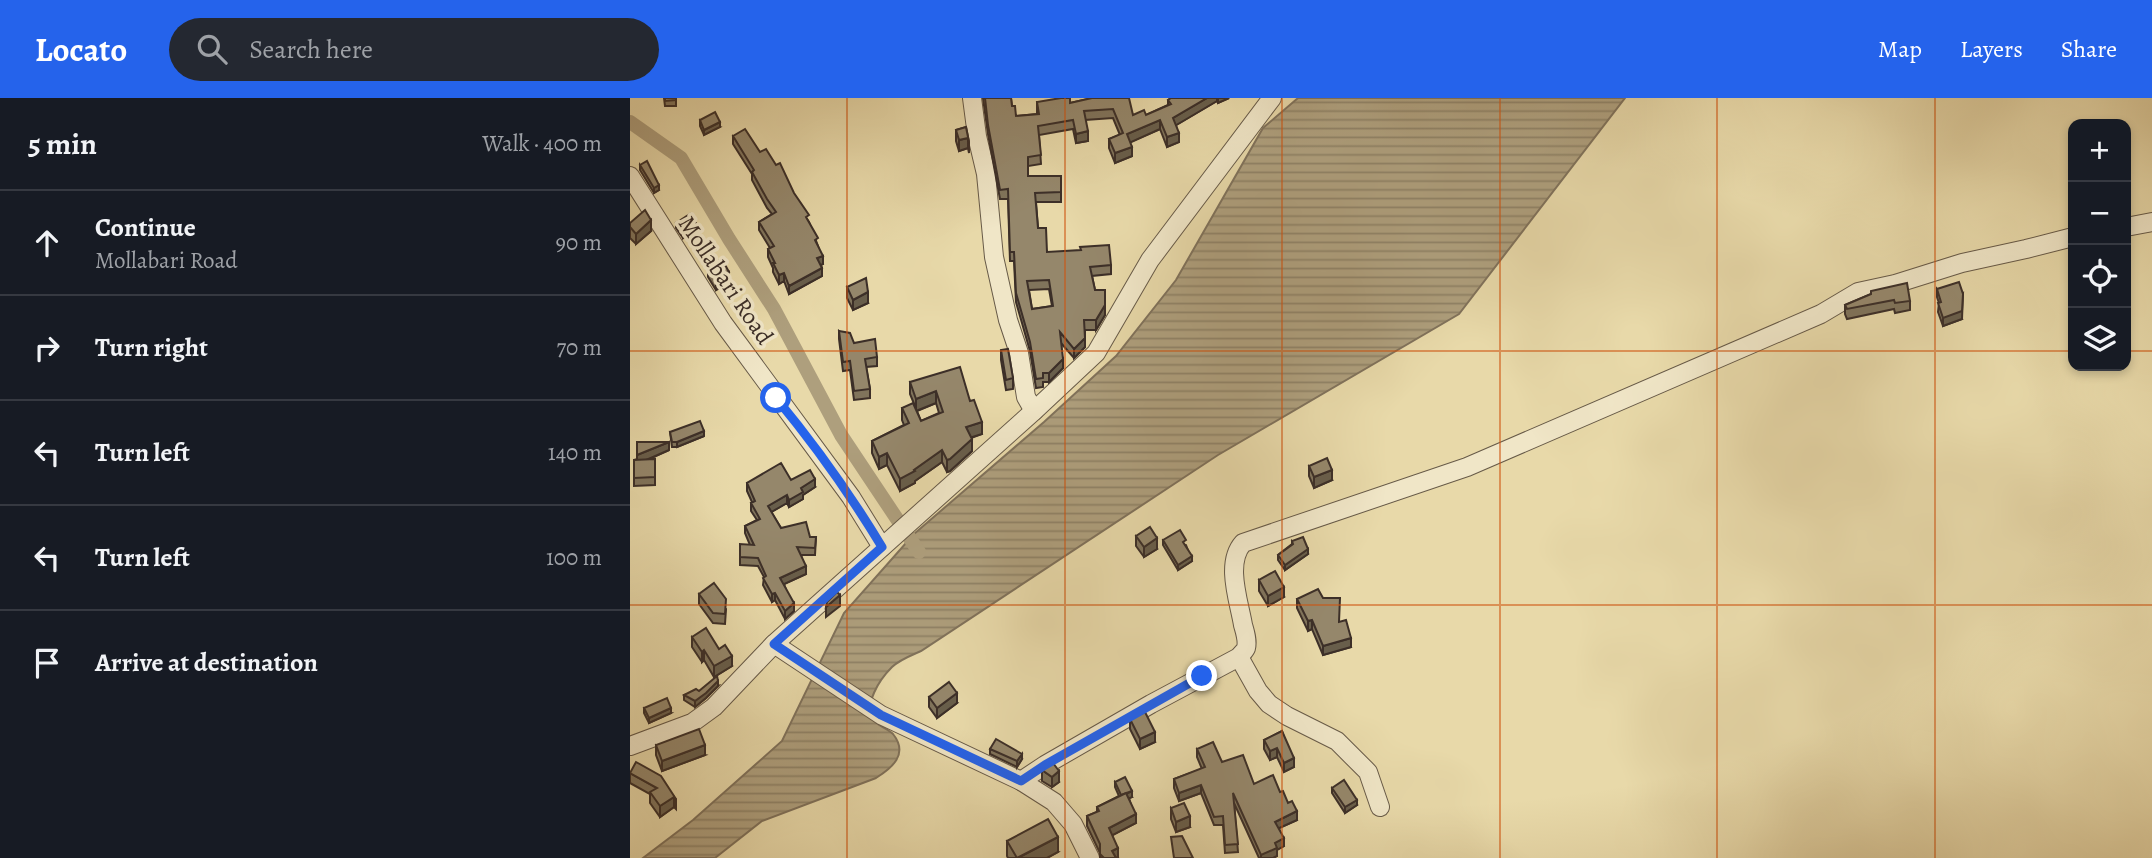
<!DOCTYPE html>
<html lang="en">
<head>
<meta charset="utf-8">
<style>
	body { margin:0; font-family:Alegreya,serif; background:#242831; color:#f1f3f6 }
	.controls { position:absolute; right:21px; top:21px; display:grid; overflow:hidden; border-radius:14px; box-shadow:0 4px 10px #0003 }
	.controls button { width:63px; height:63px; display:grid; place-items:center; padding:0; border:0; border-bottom:2px solid #363941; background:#171b24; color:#f1f3f6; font:35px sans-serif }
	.stop { position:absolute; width:21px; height:21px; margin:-16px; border:5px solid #2563eb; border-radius:50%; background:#fff }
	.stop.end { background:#2563eb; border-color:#fff; box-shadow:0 2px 7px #0008 }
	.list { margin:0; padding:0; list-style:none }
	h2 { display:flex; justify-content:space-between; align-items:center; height:91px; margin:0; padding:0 28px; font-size:30px }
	h2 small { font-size:23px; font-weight:400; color:#9ea1a6 }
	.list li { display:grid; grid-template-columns:46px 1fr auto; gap:21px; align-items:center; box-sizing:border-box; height:105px; padding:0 28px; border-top:2px solid #363941 }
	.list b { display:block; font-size:26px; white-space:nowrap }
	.list p { margin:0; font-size:23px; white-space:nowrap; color:#9ea1a6 }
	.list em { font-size:23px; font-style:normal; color:#9ea1a6 }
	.icon { flex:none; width:38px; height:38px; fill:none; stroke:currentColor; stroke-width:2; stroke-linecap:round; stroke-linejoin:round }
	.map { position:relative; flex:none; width:1522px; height:760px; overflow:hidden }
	header { display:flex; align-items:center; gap:42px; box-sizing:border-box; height:98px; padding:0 35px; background:#2563eb; color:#fff }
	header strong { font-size:33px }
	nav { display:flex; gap:38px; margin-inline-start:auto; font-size:24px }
	.search { width:490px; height:63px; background:#242831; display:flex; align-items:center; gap:18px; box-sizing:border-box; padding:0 24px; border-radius:38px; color:#9ea1a6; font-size:26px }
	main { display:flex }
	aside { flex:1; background:#171b24 }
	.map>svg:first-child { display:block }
	.water { fill:url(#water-rules); stroke:#80725b; stroke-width:2 }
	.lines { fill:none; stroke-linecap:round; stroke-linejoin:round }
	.canal { stroke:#ae9f7d; stroke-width:14 }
	.minor-casing { stroke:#675a48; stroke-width:20 }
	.minor { stroke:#f0e6c7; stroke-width:18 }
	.wall { fill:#80745c; stroke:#3c2f28; stroke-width:2; fill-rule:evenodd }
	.shaded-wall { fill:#685e4b; stroke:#3c2f28; stroke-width:2 }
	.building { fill:#95876b; stroke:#3c2f28; stroke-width:2; fill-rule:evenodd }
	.route { stroke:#2563eb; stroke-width:9 }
	.grid { fill:none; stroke:#ce5310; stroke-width:2; stroke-opacity:0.55 }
	.labels { text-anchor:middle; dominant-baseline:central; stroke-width:7; stroke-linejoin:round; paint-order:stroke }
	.street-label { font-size:24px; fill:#3c2f28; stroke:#f0e6c7 }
</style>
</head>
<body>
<header>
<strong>Locato</strong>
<div class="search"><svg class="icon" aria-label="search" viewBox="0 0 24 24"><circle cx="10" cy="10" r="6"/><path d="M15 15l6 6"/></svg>Search here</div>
<nav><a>Map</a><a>Layers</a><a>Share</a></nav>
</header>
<main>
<aside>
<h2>5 min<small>Walk · 400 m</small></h2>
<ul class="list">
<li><svg class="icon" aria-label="ahead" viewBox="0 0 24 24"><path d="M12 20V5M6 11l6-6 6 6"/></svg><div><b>Continue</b><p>Mollabari Road</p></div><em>90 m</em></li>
<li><svg class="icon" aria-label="right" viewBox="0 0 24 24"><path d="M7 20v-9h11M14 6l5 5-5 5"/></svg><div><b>Turn right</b></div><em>70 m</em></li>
<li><svg class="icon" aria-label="left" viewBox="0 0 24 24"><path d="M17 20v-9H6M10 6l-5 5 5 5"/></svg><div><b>Turn left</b></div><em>140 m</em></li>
<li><svg class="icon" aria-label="left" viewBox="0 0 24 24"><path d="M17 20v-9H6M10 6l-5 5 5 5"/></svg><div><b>Turn left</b></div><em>100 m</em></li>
<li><svg class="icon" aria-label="arrive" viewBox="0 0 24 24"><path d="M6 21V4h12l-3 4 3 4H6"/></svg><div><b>Arrive at destination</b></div></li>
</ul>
</aside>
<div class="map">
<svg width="1522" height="760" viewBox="0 0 1522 760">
	<defs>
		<pattern id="water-rules" width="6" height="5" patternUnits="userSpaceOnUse" patternTransform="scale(1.75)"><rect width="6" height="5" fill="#ae9f7d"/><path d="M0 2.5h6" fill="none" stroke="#8f8266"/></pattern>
	</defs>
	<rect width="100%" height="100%" fill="#e8d9a9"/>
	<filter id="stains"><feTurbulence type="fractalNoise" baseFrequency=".00286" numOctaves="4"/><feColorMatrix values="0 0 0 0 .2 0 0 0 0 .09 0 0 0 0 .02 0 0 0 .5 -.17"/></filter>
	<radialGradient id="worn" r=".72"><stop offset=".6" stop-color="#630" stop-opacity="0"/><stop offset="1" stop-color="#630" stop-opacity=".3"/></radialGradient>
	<!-- water -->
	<path class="water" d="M668 0H995L829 216 588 357 291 553C282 557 269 562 262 569 250 581 232 607 245 623 250 629 258 631 263 636 279 656 262 670 246 680L132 723 85 760H13L63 722 152 643 214 515 284 436 414 324 486 258 546 182 633 30Z"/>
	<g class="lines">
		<!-- canal -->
		<polyline class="canal" points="0,24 51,60 99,141 144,211 211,337 289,454"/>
		<defs>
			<g id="minor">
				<polyline points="342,0 347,38 356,76 364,159 378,222 389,255 396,299 404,313"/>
				<polyline points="0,78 93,225 221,399 252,449"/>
				<polyline points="1496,129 1522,124"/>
				<polyline points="144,546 251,617 391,683 424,704 443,726 460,760"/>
				<polyline points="609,559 628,593 639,606 657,618 707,643 738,674 750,709"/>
				<polyline points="0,648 62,625 84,609 144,546 404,313 466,255 520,162 642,0"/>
				<path d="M391 683 415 667 521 606 609 559C611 556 615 553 616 550 618 543 615 534 613 527 609 503 595 465 613 445L837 369 1191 216 1228 194 1265 186 1332 165 1396 151 1443 139"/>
			</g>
		</defs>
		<!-- minor casing -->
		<use href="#minor" class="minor-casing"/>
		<!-- minor -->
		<use href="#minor" class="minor"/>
	</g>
	<!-- wall -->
	<g class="wall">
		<polygon points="34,0 46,0 46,8 35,8"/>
		<path d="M353 0H381L382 8 386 18 407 16V4L440 5 462 0 503 17H516L538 7V2L541 0H599L588 5 587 3 546 27 549 44 537 49 530 31 500 44 502 58 485 65 479 50V41L490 37 483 20 455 22 458 43 446 45 443 31 409 37 411 66 398 68V78H431V104H406L408 130 417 154 481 167V176L462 178 465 192 475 217 466 232H455V249L444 260 431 245 433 270 419 284H413V289L406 290 400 253 386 204 384 163H380L378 101H370L358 36ZM419 191 422 208 402 211 399 192Z"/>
		<polygon points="70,22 90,29 74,37 70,28"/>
		<polygon points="336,29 339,44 339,55 338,50 329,53 326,43 326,32"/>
		<polygon points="103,38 130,54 179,124 188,148 193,166 191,167 192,178 159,196 154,183 149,186 143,174 143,170 138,159 138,151 140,150 129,132 129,124 142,116 137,110 122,82 122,76 103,46"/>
		<polygon points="10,67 29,92 24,95 10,72"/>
		<polygon points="0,125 21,133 6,146 0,140"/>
		<polygon points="46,125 66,131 53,140 46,130"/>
		<polygon points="78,169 99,184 86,192 78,179"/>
		<polygon points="217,189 238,205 223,212 217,200"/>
		<polygon points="1307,191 1332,221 1313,228 1308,214 1309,205 1307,199"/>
		<polygon points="1241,196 1280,203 1280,212 1265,215 1264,211 1217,221 1215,216 1215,207"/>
		<polygon points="209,233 224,245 247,259 247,268 236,269 240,291 240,300 224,302 220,272 213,273 209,241"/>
		<polygon points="371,252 383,280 383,291 376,292 371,262"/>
		<path d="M280 284 340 303 352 336 341 340 342 353 320 373 317 374 312 364 285 383V385L270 393 257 367 249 371 242 355V343L274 327 272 322V310L285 308 280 296ZM306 305 309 315 291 323 287 313Z"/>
		<polygon points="40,334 74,338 47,349 42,349"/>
		<polygon points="39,352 17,362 25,361 25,387 4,388 4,362"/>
		<polygon points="679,368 702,382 684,390 679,378"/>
		<polygon points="161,382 185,389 173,397 173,401 159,409 157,405 141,414 151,430 180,439 186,439 185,457 171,457 176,476 154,486 164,513 155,521 145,502 142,504 133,487 134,479 128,468 110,467 110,459 120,447 115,435 115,428 127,422 121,413 121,405 122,404 117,393 117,385"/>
		<polygon points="506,438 527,451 514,459 506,448"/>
		<polygon points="533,442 556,447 562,463 548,472 533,447"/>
		<polygon points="662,443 678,456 655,472 648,462 648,457 662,446"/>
		<polygon points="629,482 654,499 638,508 629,493"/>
		<polygon points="69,496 96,511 95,526 83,525 69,506"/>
		<polygon points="693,500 709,524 721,549 693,557 682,531 678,533 667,510 667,501"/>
		<polygon points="62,539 102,568 84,579 74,562 72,564 62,549"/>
		<polygon points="88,588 76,600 65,609 54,602 54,597"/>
		<polygon points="299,599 327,605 307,620 299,609"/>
		<polygon points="14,610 41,615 19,625 14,615"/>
		<polygon points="500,621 525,644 510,651 500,631"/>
		<polygon points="652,633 664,669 654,674 647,659 640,662 634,651 634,642"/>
		<polygon points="26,647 75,657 32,673 26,657"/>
		<polygon points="360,651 392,661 387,669 360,656"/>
		<polygon points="567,651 592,664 624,686 650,694 658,705 667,722 649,730 654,748 647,752 647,758 643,760 629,760 604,705 608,754 595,755 593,727 584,727 571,695 549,703 544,690 544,681 572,671 567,659"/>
		<polygon points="412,672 429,684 422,689 412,683"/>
		<polygon points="0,675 46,701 46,711 44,709 30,719 20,705 20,696 0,685"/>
		<polygon points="485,684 502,699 499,700 506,725 482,737 488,759 470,760 470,755 457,728 457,718 467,714 467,709 489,698 485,689"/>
		<polygon points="702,690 727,707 715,715 702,695"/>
		<polygon points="541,710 560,729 546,734 541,721"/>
		<polygon points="377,743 428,754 417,760 378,760 377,758"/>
	</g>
	<!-- shaded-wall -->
	<g class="shaded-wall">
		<polygon points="577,0 587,0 587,3 543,29 543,20"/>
		<polygon points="588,0 599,0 588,5"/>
		<polygon points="530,22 530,31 497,46 497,36"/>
		<polygon points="90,24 90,29 74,37 74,32"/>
		<polygon points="458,33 458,43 446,45 446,36"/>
		<polygon points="549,35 549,44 537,49 537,39"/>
		<polygon points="338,40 338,50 329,53 329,42"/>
		<polygon points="502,49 502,58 485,65 485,55"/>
		<polygon points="29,87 29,92 24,95 24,90"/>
		<polygon points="21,122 21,133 6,146 6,136"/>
		<polygon points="66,126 66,131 53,140 53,135"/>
		<polygon points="193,158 193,166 187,169 187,160"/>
		<polygon points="192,170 192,178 159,196 159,188"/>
		<polygon points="99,174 99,184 86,192 86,181"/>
		<polygon points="154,175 154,183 149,186 149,177"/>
		<polygon points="238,194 238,205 223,212 223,202"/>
		<polygon points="1333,196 1332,221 1313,228 1313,220"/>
		<polygon points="475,207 475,217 466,232 466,222"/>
		<polygon points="455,240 455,249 444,260 444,251"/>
		<polygon points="433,261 433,270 419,284 419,275"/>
		<polygon points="306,293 306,305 286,313 286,301"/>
		<polygon points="352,324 352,336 336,341 336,329"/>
		<polygon points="74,333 74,338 47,349 47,344"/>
		<polygon points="342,341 342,353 320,373 317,374 317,362"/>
		<polygon points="39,344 39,352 7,366 7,357"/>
		<polygon points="312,352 312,364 285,383 285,385 270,393 270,381"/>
		<polygon points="257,355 257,367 249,371 249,359"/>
		<polygon points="702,372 702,382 684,390 684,379"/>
		<polygon points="185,381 185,389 173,397 173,401 159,409 159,402 171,390"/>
		<polygon points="157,397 157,405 138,416 138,408"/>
		<polygon points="527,440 527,451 514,459 514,449"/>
		<polygon points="678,451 678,456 655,472 655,467"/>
		<polygon points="562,458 562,463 548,472 548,467"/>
		<polygon points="176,468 176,476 150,488 150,480"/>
		<polygon points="654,489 654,499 638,508 638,498"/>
		<polygon points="145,495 145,502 142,504 142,496"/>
		<polygon points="210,497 210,508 196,519 196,509"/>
		<polygon points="164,505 164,513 155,521 155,513"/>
		<polygon points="682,522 682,531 678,533 678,523"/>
		<polygon points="721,540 721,549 693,557 693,548"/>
		<polygon points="74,552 74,562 72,564 72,554"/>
		<polygon points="102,558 102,568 84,579 84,568"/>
		<polygon points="88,583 88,588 76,600 65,609 65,603"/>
		<polygon points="327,595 327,605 307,620 307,610"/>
		<polygon points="41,610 41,615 19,625 19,620"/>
		<polygon points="525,634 525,644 510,651 510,641"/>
		<polygon points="75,647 75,657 32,673 32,663"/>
		<polygon points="647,650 647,659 640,662 640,653"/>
		<polygon points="392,656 392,661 387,669 387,663"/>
		<polygon points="664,660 664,669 654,674 654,665"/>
		<polygon points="429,673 429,684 422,689 422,679"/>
		<polygon points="571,687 571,695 549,703 549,695"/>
		<polygon points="502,693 502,699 492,704 492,698"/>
		<polygon points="44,699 44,709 30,719 30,708"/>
		<polygon points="727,702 727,707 715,715 715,709"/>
		<polygon points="667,713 667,722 645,732 645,724"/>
		<polygon points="506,716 506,725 479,739 479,730"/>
		<polygon points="560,718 560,729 546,734 546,724"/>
		<polygon points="428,739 428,754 417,760 388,760"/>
		<polygon points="654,740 654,748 647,752 647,758 643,760 631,760 631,757 645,745"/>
		<polygon points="488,750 488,759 486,760 482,753"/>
	</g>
	<!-- building -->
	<g class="building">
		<polygon points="35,0 46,0 46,2 35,3"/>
		<path d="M355 0H381L382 8H385L386 18 409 16 407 4 431 0H440V5L462 0H499L503 17 514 12 516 17 541 6 538 2 541 0H577L543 20 549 35 537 39 530 22 497 36 502 49 485 55 479 41 493 35 483 11 454 13 458 33 446 36 443 22 408 28 411 57 398 59V78H431V94L405 95 408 130H416L417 154 451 152 450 149 479 147 481 167 460 169 465 192H475V207L466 222H454L455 240 444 251 430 234 433 261 419 275H413V280L406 281 400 244 386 195 384 154H380L378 91 370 92 358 27ZM419 182 423 208 402 211 397 183Z"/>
		<polygon points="85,14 90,24 74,32 70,22"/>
		<polygon points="336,29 339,44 338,40 329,42 326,32"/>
		<polygon points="115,31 130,54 136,51 146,67 150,65 164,95 179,117 176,119 188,140 185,142 193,158 187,160 192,170 159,188 154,175 149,177 143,165 145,165 138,151 144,148 129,124 146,114 137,101 122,74 124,72 103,38"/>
		<polygon points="17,63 29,87 24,90 10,67"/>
		<polygon points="15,112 21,122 6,136 0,129 0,125"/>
		<polygon points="60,116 66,126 53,135 46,125"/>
		<polygon points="92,161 99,174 86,181 78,169"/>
		<polygon points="236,180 238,194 223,202 217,189"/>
		<polygon points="1329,184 1333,196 1332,213 1313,220 1308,205 1311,204 1307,191"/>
		<polygon points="1277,185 1280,203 1265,205 1264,202 1217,211 1215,207 1241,196 1241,193"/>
		<polygon points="209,233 220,235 224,245 245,241 247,259 235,261 240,291 224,293 220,263 213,264"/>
		<polygon points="378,251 383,280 376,282 371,252"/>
		<polygon points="330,269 340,303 344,302 352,324 336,329 342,341 320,361 317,362 312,352 284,372 285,373 270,381 257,355 249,359 242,343 279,325 272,310 283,305 291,323 313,314 306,293 286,301 280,284"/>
		<polygon points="70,323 74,333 47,344 42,344 40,334"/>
		<polygon points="7,344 39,344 7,357"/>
		<polygon points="697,360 702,372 684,379 679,368"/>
		<polygon points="25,361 25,379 4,380 4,362"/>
		<polygon points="151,365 161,382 180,372 185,381 171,390 173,394 159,402 157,397 138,408 151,430 176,424 180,439 186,439 185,450 167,449 176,468 150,480 164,505 155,513 145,495 142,496 133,480 136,478 128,460 110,459 110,446 124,447 115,428 130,421 121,405 125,403 117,385"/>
		<polygon points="520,429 527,440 514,449 506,438"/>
		<polygon points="550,432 556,442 553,444 562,458 548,467 533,442"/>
		<polygon points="673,439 678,451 655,467 648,457 663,446 662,443"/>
		<polygon points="645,473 654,489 638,498 629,482"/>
		<polygon points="84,485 96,501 95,516 83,515 69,496"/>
		<polygon points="688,491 693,500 710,500 709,524 716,522 721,540 693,548 682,522 678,523 667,501"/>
		<polygon points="207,494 210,497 196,509 197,504"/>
		<polygon points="76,530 89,551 95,547 102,558 84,568 74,552 72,554 62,539"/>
		<polygon points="87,578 88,583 76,595 65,603 54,597 66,591 69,593"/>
		<polygon points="319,584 327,595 307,610 299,599"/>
		<polygon points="37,600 41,610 19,620 14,610"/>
		<polygon points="515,614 525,634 510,641 500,621"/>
		<polygon points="69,631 75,647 32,663 26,647"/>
		<polygon points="652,633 664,660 654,665 647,650 640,653 634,642"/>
		<polygon points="366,641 392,656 387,663 360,651"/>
		<polygon points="583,644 592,664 613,657 624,686 643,677 650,694 653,693 658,705 662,703 667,713 645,724 654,740 645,745 647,750 631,757 603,695 608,746 595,747 593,718 584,719 571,687 549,695 544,681 575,669 567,651"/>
		<polygon points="6,664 31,678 46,701 44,699 30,708 20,694 27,690 0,675"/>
		<polygon points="423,665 429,673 422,679 412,672"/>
		<polygon points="495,679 502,693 491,697 485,684"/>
		<polygon points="714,682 727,702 715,709 702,690"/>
		<polygon points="496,695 506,716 479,730 488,750 482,753 486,760 474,760 470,756 470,746 457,718 469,713 467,709"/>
		<polygon points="554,705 560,718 546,724 541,710"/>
		<polygon points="418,721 428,739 387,760 377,743"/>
		<polygon points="552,738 563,760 544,760 541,739"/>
	</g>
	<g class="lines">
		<!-- route -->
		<path class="route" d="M146 300C185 347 220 396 252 449L144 546 251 617 391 683 415 667 572 578"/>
	</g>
	<!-- grid -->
	<path class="grid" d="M217 0V760M435 0V760M652 0V760M870 0V760M1087 0V760M1305 0V760M0 253H1443M1496 253H1522M0 507H1522"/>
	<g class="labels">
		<!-- street labels -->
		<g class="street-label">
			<text transform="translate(96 182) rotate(56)">Mollabari Road</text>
		</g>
	</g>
	<rect width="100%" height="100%" filter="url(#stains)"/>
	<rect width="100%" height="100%" fill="url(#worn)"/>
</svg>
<div class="controls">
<button>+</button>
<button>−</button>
<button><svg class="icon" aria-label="locate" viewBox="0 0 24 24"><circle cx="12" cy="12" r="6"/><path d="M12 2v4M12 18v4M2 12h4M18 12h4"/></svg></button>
<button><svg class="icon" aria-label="layers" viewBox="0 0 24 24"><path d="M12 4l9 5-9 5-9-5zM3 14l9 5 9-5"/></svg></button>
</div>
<div class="stop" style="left:146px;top:300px"></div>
<div class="stop end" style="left:572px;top:578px"></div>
</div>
</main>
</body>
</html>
